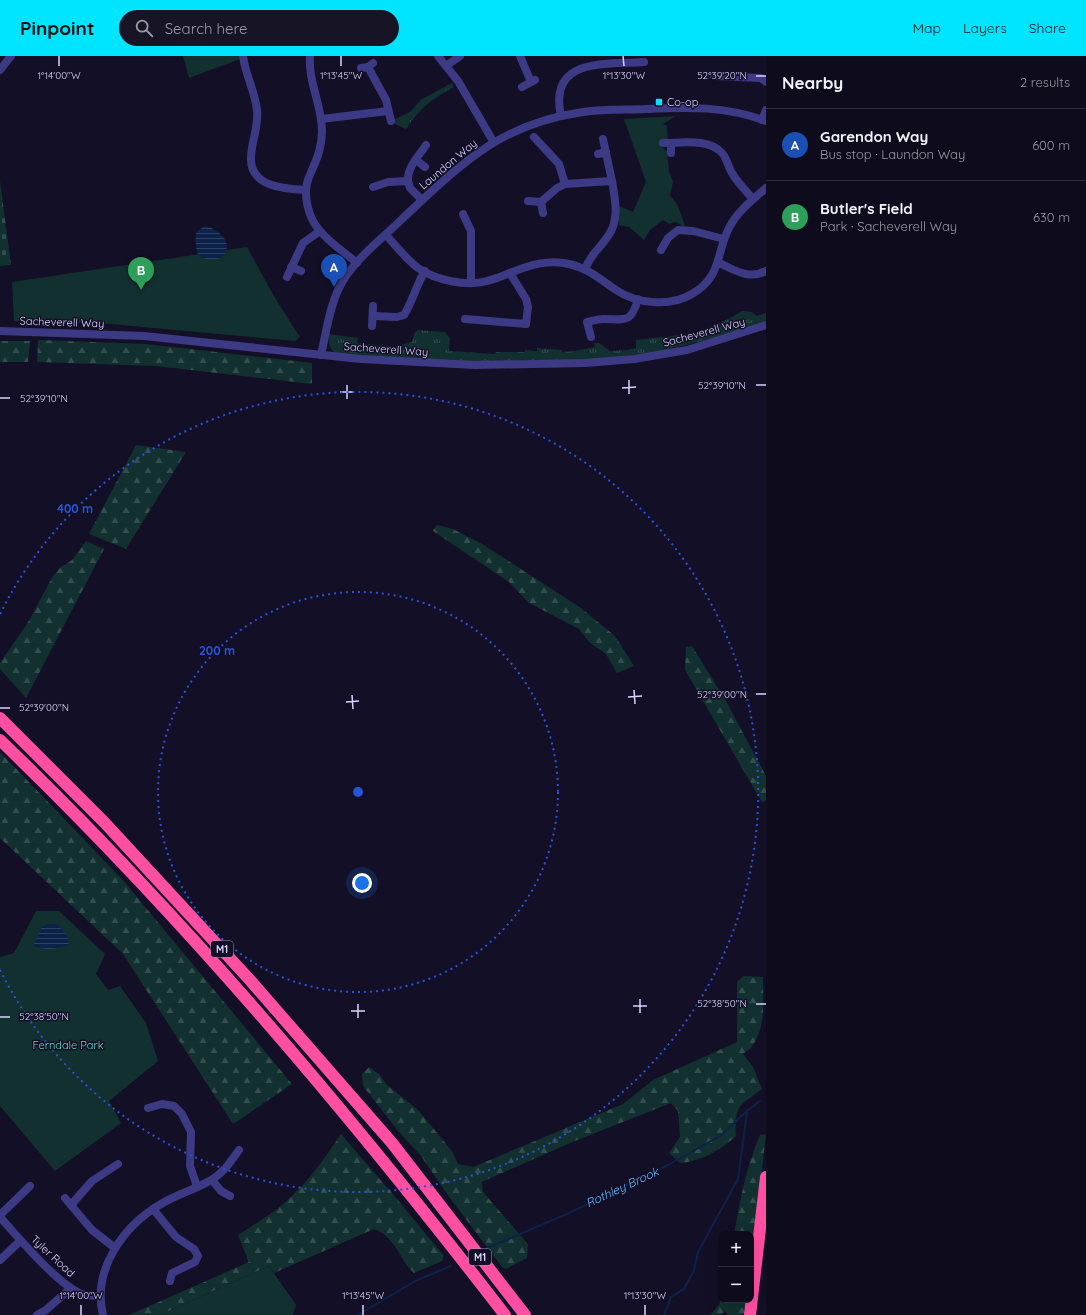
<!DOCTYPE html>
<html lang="en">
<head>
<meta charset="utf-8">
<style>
	body { margin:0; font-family:Quicksand,sans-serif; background:#171425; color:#f1f3f6 }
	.controls { position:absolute; right:12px; bottom:12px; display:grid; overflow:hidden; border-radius:8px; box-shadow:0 4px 16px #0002 }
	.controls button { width:36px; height:36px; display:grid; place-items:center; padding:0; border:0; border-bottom:1px solid #2e2b3b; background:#0e0b1c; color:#f1f3f6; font:20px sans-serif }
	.you { position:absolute; left:362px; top:827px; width:14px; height:14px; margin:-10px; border:3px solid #fff; border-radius:50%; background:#1a73e8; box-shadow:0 0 0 6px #1a73e833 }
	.badge { display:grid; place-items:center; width:26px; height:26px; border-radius:50%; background:#00e5ff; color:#fff; font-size:13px; font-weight:700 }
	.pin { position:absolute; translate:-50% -33px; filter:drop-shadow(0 1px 2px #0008) }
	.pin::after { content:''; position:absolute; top:21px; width:14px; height:12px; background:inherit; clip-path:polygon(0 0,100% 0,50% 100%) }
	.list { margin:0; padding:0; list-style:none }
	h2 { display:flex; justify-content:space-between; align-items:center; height:52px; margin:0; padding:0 16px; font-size:17px }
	h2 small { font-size:13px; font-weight:400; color:#9b9ba3 }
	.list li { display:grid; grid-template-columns:26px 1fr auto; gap:12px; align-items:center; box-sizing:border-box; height:72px; padding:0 16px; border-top:1px solid #2e2b3b }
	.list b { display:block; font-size:15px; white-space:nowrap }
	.list p { margin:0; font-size:13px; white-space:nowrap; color:#9b9ba3 }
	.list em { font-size:13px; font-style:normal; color:#9b9ba3 }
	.icon { flex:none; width:22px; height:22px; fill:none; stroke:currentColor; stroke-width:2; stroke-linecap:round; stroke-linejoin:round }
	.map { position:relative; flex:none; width:766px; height:1259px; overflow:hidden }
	header { display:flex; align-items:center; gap:24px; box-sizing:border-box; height:56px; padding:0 20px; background:#00e5ff; color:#111 }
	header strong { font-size:19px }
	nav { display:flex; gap:22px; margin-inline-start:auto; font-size:14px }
	.search { width:280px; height:36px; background:#171425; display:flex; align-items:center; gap:10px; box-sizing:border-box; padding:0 14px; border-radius:22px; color:#9b9ba3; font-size:15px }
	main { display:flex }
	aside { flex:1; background:#0e0b1c }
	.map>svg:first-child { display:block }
	.grass { fill:url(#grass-tufts) }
	.forest { fill:url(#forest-firs) }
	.cemetery { fill:url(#cemetery-stones) }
	.park { fill:#12302f }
	.water { fill:url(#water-rules) }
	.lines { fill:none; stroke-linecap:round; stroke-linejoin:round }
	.stream { stroke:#0c2248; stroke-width:2 }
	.minor { stroke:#3d3a85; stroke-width:8 }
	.highway { stroke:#ff4fa3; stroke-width:12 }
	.ticks { fill:none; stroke:#d9d4ff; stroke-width:1.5 }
	.ring { fill:none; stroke:#2655da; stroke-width:2; stroke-dasharray:2 4 }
	.poi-dot { fill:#00e5ff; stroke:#130f26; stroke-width:1.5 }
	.labels { text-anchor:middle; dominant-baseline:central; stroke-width:3; stroke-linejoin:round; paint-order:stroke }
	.shield { fill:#130f26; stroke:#9e99be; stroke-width:1 }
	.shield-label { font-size:10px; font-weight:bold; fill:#d9d4ff }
	.poi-label { font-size:11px; fill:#d9d4ff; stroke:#130f26; text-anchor:start }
	.street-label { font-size:11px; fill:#d9d4ff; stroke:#130f26 }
	.park-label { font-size:11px; fill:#5fe0c0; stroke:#130f26 }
	.water-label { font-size:12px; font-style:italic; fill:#62b6ff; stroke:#130f26 }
	.ticks-label { font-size:10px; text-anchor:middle; fill:#d9d4ff; stroke:#130f26; stroke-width:3; stroke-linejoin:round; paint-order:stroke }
	.centre { fill:#2655da; stroke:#130f26; stroke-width:2 }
	.ring-label { font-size:12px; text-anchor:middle; font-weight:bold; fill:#2655da; stroke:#130f26; stroke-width:3; stroke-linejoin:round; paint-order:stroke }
</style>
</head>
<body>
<header>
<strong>Pinpoint</strong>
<div class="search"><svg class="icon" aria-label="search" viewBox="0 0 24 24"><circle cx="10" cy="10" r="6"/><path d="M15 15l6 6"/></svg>Search here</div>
<nav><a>Map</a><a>Layers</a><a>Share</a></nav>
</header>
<main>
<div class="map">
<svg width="766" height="1259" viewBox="0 0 766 1259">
	<defs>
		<pattern id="grass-tufts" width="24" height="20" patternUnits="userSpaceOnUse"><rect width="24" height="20" fill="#12302f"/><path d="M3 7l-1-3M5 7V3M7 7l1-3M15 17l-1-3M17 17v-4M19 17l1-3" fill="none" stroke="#344d4e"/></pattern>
		<pattern id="forest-firs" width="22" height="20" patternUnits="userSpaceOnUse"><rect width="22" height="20" fill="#12302f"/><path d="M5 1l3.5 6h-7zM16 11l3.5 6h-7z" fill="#344d4e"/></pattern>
		<pattern id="cemetery-stones" width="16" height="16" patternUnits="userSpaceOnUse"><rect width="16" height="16" fill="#12302f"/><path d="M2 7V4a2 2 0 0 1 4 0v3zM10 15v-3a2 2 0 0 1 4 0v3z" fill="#344d4e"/></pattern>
		<pattern id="water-rules" width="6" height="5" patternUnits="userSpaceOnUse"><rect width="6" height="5" fill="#0c2248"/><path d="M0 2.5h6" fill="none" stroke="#2f4163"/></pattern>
	</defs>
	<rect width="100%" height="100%" fill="#130f26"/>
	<!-- grass -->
	<g class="grass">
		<path d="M452 27 454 31C431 44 422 50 406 73L393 67V64L410 56 422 43Z"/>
		<path d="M742 255 752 256 757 260 766 257V265C722 280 678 293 632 299 557 310 474 306 399 302 384 301 349 301 336 297 329 294 328 285 329 278L358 282 357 287 394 291 412 286 415 276 418 274 445 276 450 282 449 295 495 298 496 296H525V294L537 295V292L562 294V296L575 295 595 291 594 287H599L610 295 628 294 636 292V284L689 278V283L709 278 708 272C720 266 731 263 742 255Z"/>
	</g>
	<!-- forest -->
	<g class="forest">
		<polygon points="38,284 146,288 312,307 312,328 156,310 37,306"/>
		<polygon points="0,285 30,285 28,306 0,306"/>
		<polygon points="136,389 186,396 126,493 89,478"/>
		<polygon points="437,469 453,473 482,488 581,552 615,580 634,610 617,617 606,598 589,586 579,573 529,547 509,526 433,475"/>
		<polygon points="86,485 104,493 26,642 0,613 0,607 27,568 53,520 61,511 72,504"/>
		<polygon points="692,590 726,645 766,720 766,745 762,746 685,614 686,591"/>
		<polygon points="0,696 122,823 292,1028 233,1068 123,898 0,782"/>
		<path d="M743 920 763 921C763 942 766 971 753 989 751 993 746 995 743 998L753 1011 762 1033C739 1051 734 1049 736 1080 719 1095 702 1105 680 1107L669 1097 680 1081 678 1055 671 1047 570 1087 482 1126 483 1136 528 1188 527 1202 506 1213 502 1211 447 1138 421 1100 399 1076 363 1030 362 1018 369 1011 379 1018 386 1028 418 1054 452 1095 458 1108 473 1111 623 1048 653 1024 737 986V926Z"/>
		<path d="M341 1078 397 1143 444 1200 442 1205 414 1217C399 1203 395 1180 374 1173L274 1217 269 1210 160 1259H129L249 1206 238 1179C257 1167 277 1155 293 1139 312 1121 326 1100 341 1078Z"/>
		<path d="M766 1078 751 1212V1178H734C740 1144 746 1111 760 1079Z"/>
		<polygon points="721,1243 746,1244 744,1259 728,1259 725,1255 721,1259 710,1259 719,1249"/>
	</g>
	<!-- cemetery -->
	<polygon class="cemetery" points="0,125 11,209 0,210"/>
	<!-- park -->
	<g class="park">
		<polygon points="183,0 239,0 240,3 189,22"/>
		<polygon points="676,60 663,68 667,70 668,84 661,85 661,91 667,95 669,115 673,126 670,139 678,150 685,170 682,170 676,166 669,168 663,164 650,174 644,184 629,171 619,169 619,150 633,156 646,126 624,63"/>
		<polygon points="247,191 275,242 300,281 295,285 110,268 14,265 12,226"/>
		<polygon points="36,855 59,855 105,898 96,918 108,934 120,930 146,967 158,1005 109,1045 121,1067 55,1115 0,1050 0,901 14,897"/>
		<polygon points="269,1210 296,1249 293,1259 160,1259"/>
	</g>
	<!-- water -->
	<g class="water">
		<path d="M204 170C219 172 236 189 221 202 196 207 195 196 196 177Z"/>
		<path d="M48 868H57L67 880 69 889C58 893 45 895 33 890L42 871Z"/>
	</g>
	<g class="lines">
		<!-- stream -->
		<g class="stream">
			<polyline points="487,1192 567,1158 668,1109 720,1080 747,1055"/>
			<polyline points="358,1259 415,1225 451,1210"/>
			<polyline points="664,1259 671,1241 684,1233 694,1214 698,1196 738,1123 747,1055 760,1045"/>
		</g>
		<!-- minor -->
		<g class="minor">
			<path d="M243 0C245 18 255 35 257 54 259 71 251 86 251 102 250 131 285 133 306 134"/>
			<path d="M310 0C308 26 322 49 322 75 322 93 316 105 309 121 302 137 308 162 320 175 330 187 345 197 357 207"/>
			<polyline points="438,0 458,25 493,85"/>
			<polyline points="520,0 531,26"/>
			<polyline points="446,10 460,0"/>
			<polyline points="368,11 386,44 391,65"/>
			<polyline points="361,12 368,11 373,7"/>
			<polyline points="0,14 11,0"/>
			<polyline points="714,20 761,22 766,26"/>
			<polyline points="522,31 535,24"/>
			<path d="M561 60C548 1 605 9 644 6"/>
			<polyline points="321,63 388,55"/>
			<polyline points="762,64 766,54"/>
			<polyline points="534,81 559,108 565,128"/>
			<polyline points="603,83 612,125"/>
			<path d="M663 87C681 87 709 82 722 97 727 102 728 111 732 117 737 126 746 135 753 143"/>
			<polyline points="671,97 671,87"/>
			<polyline points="598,98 606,96"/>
			<polyline points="416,104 425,111"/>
			<path d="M408 125C407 111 419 100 426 89"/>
			<polyline points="373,131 388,126 408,125 410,132 422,144"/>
			<path d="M528 145 541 146 557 132 565 128 612 125C615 143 620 164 608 180 599 194 592 196 585 213"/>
			<polyline points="541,146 543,157"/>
			<polyline points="463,158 471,175 471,227"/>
			<path d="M386 179C396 190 406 203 418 212 435 224 467 231 487 225 495 223 503 220 510 217 529 209 549 203 569 208 588 212 601 224 616 234 637 248 670 251 692 238 722 221 716 197 729 172 737 156 752 144 766 132"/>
			<polyline points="661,194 668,182 678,174 693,175 724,183"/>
			<path d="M719 207C735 214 748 224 766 215"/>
			<polyline points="291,211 301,215"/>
			<polyline points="287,221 303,187 320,175"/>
			<path d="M373 260 397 261 404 259C413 245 416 229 425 215"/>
			<polyline points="465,263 526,268 528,251 526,243 510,217"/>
			<polyline points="372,270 373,250"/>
			<polyline points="0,275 144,280 361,303 475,309 585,307 634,303 687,294 766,269"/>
			<path d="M591 281 587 266C592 265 598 263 603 263 625 263 631 268 638 243"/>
			<path d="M321 299C326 277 329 253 339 232 352 205 381 184 402 163 461 108 499 68 583 56 604 53 626 54 647 53 689 51 725 50 766 65"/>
			<polyline points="148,1052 162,1048 174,1050 182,1058 191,1076 190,1110 197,1130"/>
			<polyline points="212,1124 221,1135 230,1140"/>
			<polyline points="65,1142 92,1174 115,1192"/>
			<polyline points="71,1149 92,1125 118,1108"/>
			<polyline points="153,1153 176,1181 194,1193 198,1200 195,1206 172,1217 170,1225"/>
			<polyline points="0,1159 30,1130"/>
			<path d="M0 1161C17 1180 59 1230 82 1238 88 1240 94 1240 100 1240"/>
			<polyline points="0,1204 20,1185"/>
			<polyline points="37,1259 46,1254 71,1232"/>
			<path d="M103 1259C92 1214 123 1170 161 1148 177 1138 197 1133 213 1123 224 1116 231 1105 239 1094"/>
		</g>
		<!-- highway -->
		<g class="highway">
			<polyline points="0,662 104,766 249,923 392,1087 525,1259"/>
			<path d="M0 684C184 861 349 1057 505 1259"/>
			<polyline points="750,1259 766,1121"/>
		</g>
	</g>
	<!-- ticks -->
	<path class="ticks" d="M59 0V10M341 0V10M623 0 624 10M756 20H766M629 324V338M347 329V343M756 329H766M622 332 636 331M340 336H354M0 342H10M634 634 635 648M756 638H766M352 639 353 653M628 641 642 640M346 646 359 645M0 652H10M640 943V957M358 948V962M756 948H766M633 950H647M351 955H365M0 961H10M81 1249V1259M363 1249V1259M645 1249V1259"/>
	<!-- distance rings -->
	<g class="ring">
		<circle cx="358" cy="736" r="200"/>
		<path d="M0 558A400 400 0 1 1 0 914"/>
	</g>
	<!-- markers -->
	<rect class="poi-dot" x="655" y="42" width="8" height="8" rx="2"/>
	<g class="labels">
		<!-- shield labels -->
		<g class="shield">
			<rect x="211" y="885" width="22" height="16" rx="3"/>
			<rect x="469" y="1193" width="22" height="16" rx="3"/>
		</g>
		<g class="shield-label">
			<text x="222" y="893">M1</text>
			<text x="480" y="1201">M1</text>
		</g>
		<!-- poi labels -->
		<g class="poi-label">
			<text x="667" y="46">Co-op</text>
		</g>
		<!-- street labels -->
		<g class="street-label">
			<text transform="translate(448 108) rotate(-40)">Laundon Way</text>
			<text transform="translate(62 266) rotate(2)">Sacheverell Way</text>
			<text transform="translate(704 276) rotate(-15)">Sacheverell Way</text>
			<text transform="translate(386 293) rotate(4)">Sacheverell Way</text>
			<text transform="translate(53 1200) rotate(43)">Tyler Road</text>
		</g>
		<!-- park labels -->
		<g class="park-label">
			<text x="68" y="989">Ferndale Park</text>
		</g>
		<!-- water labels -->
		<g class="water-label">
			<text transform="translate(622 1131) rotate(-25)">Rothley Brook</text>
		</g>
	</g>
	<g class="ticks-label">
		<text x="722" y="23">52°39'20"N</text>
		<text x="59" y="23">1°14'00"W</text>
		<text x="341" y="23">1°13'45"W</text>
		<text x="624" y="23">1°13'30"W</text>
		<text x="722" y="333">52°39'10"N</text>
		<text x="44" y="346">52°39'10"N</text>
		<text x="722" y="642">52°39'00"N</text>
		<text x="44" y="655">52°39'00"N</text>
		<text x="722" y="951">52°38'50"N</text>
		<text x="44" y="964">52°38'50"N</text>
		<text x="81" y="1243">1°14'00"W</text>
		<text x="363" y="1243">1°13'45"W</text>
		<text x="645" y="1243">1°13'30"W</text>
	</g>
	<circle cx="358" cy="736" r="6" class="centre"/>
	<g class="ring-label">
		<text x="75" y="457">400 m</text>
		<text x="217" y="599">200 m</text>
	</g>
</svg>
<div class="controls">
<button>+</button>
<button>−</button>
</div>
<div class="you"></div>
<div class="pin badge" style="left:334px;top:231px;background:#1a4fb4">A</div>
<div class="pin badge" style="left:141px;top:234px;background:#2e9e5b">B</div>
</div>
<aside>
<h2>Nearby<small>2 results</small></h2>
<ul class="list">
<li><span class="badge" style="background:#1a4fb4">A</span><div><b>Garendon Way</b><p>Bus stop · Laundon Way</p></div><em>600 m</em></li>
<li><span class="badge" style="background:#2e9e5b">B</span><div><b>Butler's Field</b><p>Park · Sacheverell Way</p></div><em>630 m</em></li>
</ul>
</aside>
</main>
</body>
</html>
